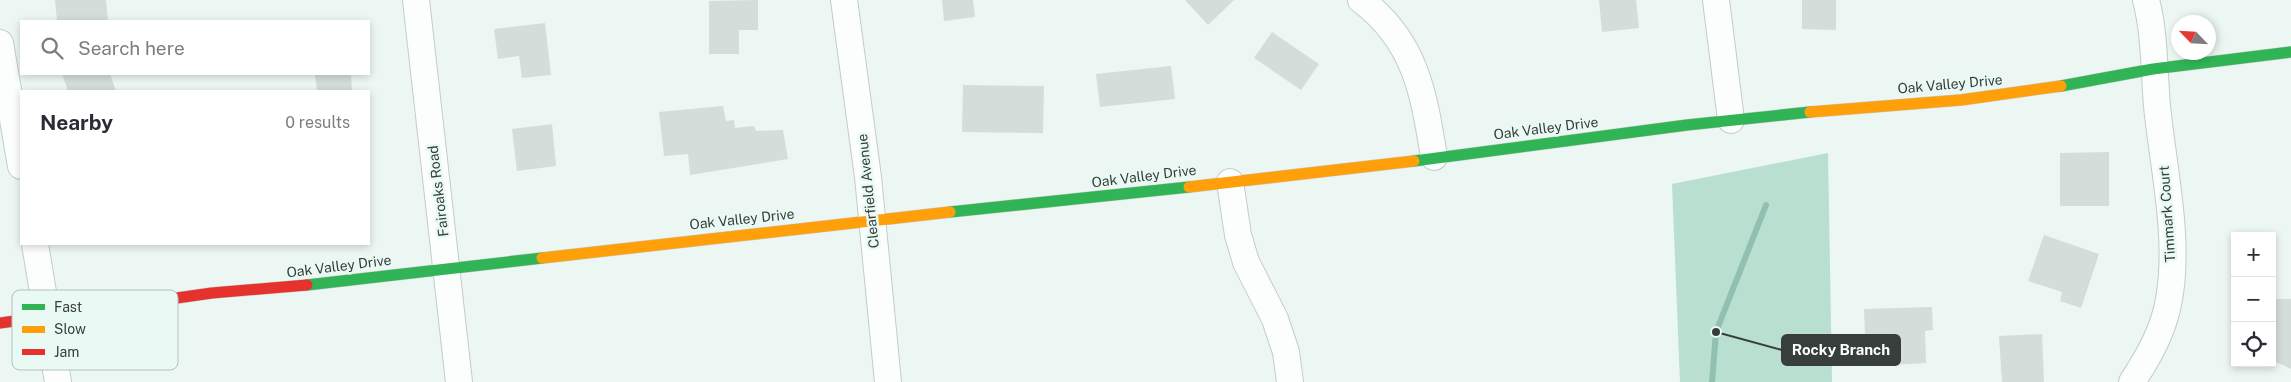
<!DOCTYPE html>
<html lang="en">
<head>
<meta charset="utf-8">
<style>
	body { margin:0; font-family:"Public Sans",sans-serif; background:#f2f2f3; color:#2b2b33 }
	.controls { position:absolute; right:15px; bottom:15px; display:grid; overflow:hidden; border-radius:0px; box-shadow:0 2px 8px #0003 }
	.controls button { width:45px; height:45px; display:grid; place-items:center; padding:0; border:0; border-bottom:1px solid #e1e1e2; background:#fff; color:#2b2b33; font:25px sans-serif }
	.compass { position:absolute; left:2171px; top:15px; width:45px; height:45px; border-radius:50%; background:#fff; box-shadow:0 2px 8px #0003; rotate:295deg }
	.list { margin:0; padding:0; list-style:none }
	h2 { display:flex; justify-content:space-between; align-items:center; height:65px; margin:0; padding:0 20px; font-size:21px }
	h2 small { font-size:16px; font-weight:400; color:#7c7c81 }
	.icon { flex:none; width:28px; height:28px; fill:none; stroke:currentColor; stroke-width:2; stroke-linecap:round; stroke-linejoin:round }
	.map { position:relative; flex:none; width:2291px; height:382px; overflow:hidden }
	.search { position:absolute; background:#fff; box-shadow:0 2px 8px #0003; left:20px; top:20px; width:350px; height:55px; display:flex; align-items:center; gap:12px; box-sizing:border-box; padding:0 18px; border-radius:0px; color:#7c7c81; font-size:19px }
	.panel { position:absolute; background:#fff; box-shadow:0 2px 8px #0003; left:20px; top:90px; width:350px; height:155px; border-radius:0px }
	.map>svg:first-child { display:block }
	.forest { fill:#b9dfd1 }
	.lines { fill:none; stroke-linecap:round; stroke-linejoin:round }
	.stream { stroke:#92c0b0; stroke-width:6 }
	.building { fill:#d5ddda }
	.street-casing { stroke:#c4ccc9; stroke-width:28 }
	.fast-casing { stroke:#c4ccc9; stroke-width:12 }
	.slow-casing { stroke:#c4ccc9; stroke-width:12 }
	.jam-casing { stroke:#c4ccc9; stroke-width:12 }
	.street { stroke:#fcfefd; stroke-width:26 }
	.fast { stroke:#30b455; stroke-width:11 }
	.slow { stroke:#ff9f0a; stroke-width:11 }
	.jam { stroke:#e5322d; stroke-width:11 }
	.labels { text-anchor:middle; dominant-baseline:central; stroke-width:5; stroke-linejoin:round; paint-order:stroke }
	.street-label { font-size:14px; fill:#373e3b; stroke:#e9f9f3 }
	.key { fill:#e9f9f3; stroke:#b4c1bc; stroke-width:1 }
	.key-label { font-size:14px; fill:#373e3b }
	.leader { fill:none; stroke:#373e3b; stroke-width:2 }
	.callout-dot { fill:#373e3b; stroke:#e9f9f3; stroke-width:2 }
	.callout { fill:#373e3b; stroke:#373e3b; stroke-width:2 }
	.callout-label { font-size:15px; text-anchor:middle; font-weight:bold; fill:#fff }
</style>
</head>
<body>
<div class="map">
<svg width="2291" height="382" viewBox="0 0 2291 382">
	<rect width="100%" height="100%" fill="#ecf6f2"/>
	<!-- forest -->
	<polygon class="forest" points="1828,153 1832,382 1680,382 1672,184"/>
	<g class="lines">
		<!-- stream -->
		<polyline class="stream" points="1712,382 1716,332 1766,205"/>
	</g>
	<!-- building -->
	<g class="building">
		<polygon points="55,0 106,0 108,21 57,21"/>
		<polygon points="758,0 758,30 739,30 739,54 709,54 709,1"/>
		<polygon points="942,0 973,0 975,17 944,21"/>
		<polygon points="1185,0 1234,0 1208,25"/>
		<polygon points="1599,0 1636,0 1639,28 1602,32"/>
		<polygon points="1802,0 1836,0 1836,30 1802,29"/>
		<polygon points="545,23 551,75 522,78 519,56 498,59 494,29"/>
		<polygon points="1272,32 1319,64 1301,90 1254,58"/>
		<polygon points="1171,66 1175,99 1100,107 1096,74"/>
		<polygon points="62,74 110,74 116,91 68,91"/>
		<polygon points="315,74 351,74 352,91 317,91"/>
		<polygon points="963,85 1044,86 1043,133 962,132"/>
		<polygon points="723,106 726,121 734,120 735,128 754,126 756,131 783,130 788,159 690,175 688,154 664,156 659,112"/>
		<polygon points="552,124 556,166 517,171 512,129"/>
		<polygon points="2109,152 2109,206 2060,206 2060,153"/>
		<polygon points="2044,235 2099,254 2081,308 2060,301 2062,292 2028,281"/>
		<polygon points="2273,299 2291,299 2291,369 2274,361"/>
		<polygon points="1932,307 1933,330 1925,331 1926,363 1890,365 1890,357 1866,358 1864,309"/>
		<polygon points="2042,334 2044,382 2002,382 1999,336"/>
	</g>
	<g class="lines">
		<defs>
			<g id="street">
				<polyline points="416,0 459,382"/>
				<polyline points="844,0 868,177 888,382"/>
				<path d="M1361 0C1416 41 1424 95 1434 157"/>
				<polyline points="1716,0 1731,120"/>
				<polyline points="0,43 21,166"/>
				<polyline points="1230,182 1238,235 1246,262 1275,319 1286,352 1290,382"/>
				<polyline points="35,244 58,382"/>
				<path d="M2132 382C2149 356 2164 330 2169 299 2180 238 2163 167 2157 106 2154 71 2155 34 2146 0"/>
			</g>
			<g id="fast">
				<polyline points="2061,86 2153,69 2291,52"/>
				<polyline points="1414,161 1687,125 1810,112"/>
				<polyline points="950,212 1189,187"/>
				<polyline points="307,285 542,258"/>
			</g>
			<g id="slow">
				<polyline points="1810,112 1961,100 2061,86"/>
				<polyline points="1189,187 1414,161"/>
				<polyline points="542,258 950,212"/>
			</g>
			<polyline id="jam" points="0,323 212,293 307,285"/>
		</defs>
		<!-- street casing -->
		<use href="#street" class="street-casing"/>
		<!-- fast casing -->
		<use href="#fast" class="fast-casing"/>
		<!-- slow casing -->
		<use href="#slow" class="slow-casing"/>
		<!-- jam casing -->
		<use href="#jam" class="jam-casing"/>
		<!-- street -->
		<use href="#street" class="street"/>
		<!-- fast -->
		<use href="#fast" class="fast"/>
		<!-- slow -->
		<use href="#slow" class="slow"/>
		<!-- jam -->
		<use href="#jam" class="jam"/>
	</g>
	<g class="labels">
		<!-- street labels -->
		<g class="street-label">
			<text transform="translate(1950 84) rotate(-5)">Oak Valley Drive</text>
			<text transform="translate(1546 128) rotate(-7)">Oak Valley Drive</text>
			<text transform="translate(1144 176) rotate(-7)">Oak Valley Drive</text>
			<text transform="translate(438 191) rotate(-97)">Fairoaks Road</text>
			<text transform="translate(868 191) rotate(-96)">Clearfield Avenue</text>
			<text transform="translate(2167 214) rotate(-94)">Timmark Court</text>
			<text transform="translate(742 219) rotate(-6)">Oak Valley Drive</text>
			<text transform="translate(339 266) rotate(-7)">Oak Valley Drive</text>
		</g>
	</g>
	<!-- legend -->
	<rect x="12" y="290" width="166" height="80" rx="8" class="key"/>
	<rect x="22" y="304" width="23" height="6" fill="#30b455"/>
	<rect x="22" y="326" width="23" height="7" fill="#ff9f0a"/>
	<rect x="22" y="349" width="23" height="6" fill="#e5322d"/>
	<g class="key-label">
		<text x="54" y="312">Fast</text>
		<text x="54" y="334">Slow</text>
		<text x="54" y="357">Jam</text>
	</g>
	<!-- callouts -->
	<path class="leader" d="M1716 332L1782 350"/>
	<circle class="callout-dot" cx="1716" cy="332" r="5"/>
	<rect class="callout" x="1782" y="335" width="118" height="30" rx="5"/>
	<g class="callout-label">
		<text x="1841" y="355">Rocky Branch</text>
	</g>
</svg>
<div class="controls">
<button>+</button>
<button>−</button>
<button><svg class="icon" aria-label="locate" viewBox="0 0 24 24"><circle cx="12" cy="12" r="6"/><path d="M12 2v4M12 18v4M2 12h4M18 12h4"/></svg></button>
</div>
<svg class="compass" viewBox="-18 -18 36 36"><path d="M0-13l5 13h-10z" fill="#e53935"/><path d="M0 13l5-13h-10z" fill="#7c7c81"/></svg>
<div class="search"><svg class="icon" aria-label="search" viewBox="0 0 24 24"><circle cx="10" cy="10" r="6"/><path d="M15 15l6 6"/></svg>Search here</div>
<section class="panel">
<h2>Nearby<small>0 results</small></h2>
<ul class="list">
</ul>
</section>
</div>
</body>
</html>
